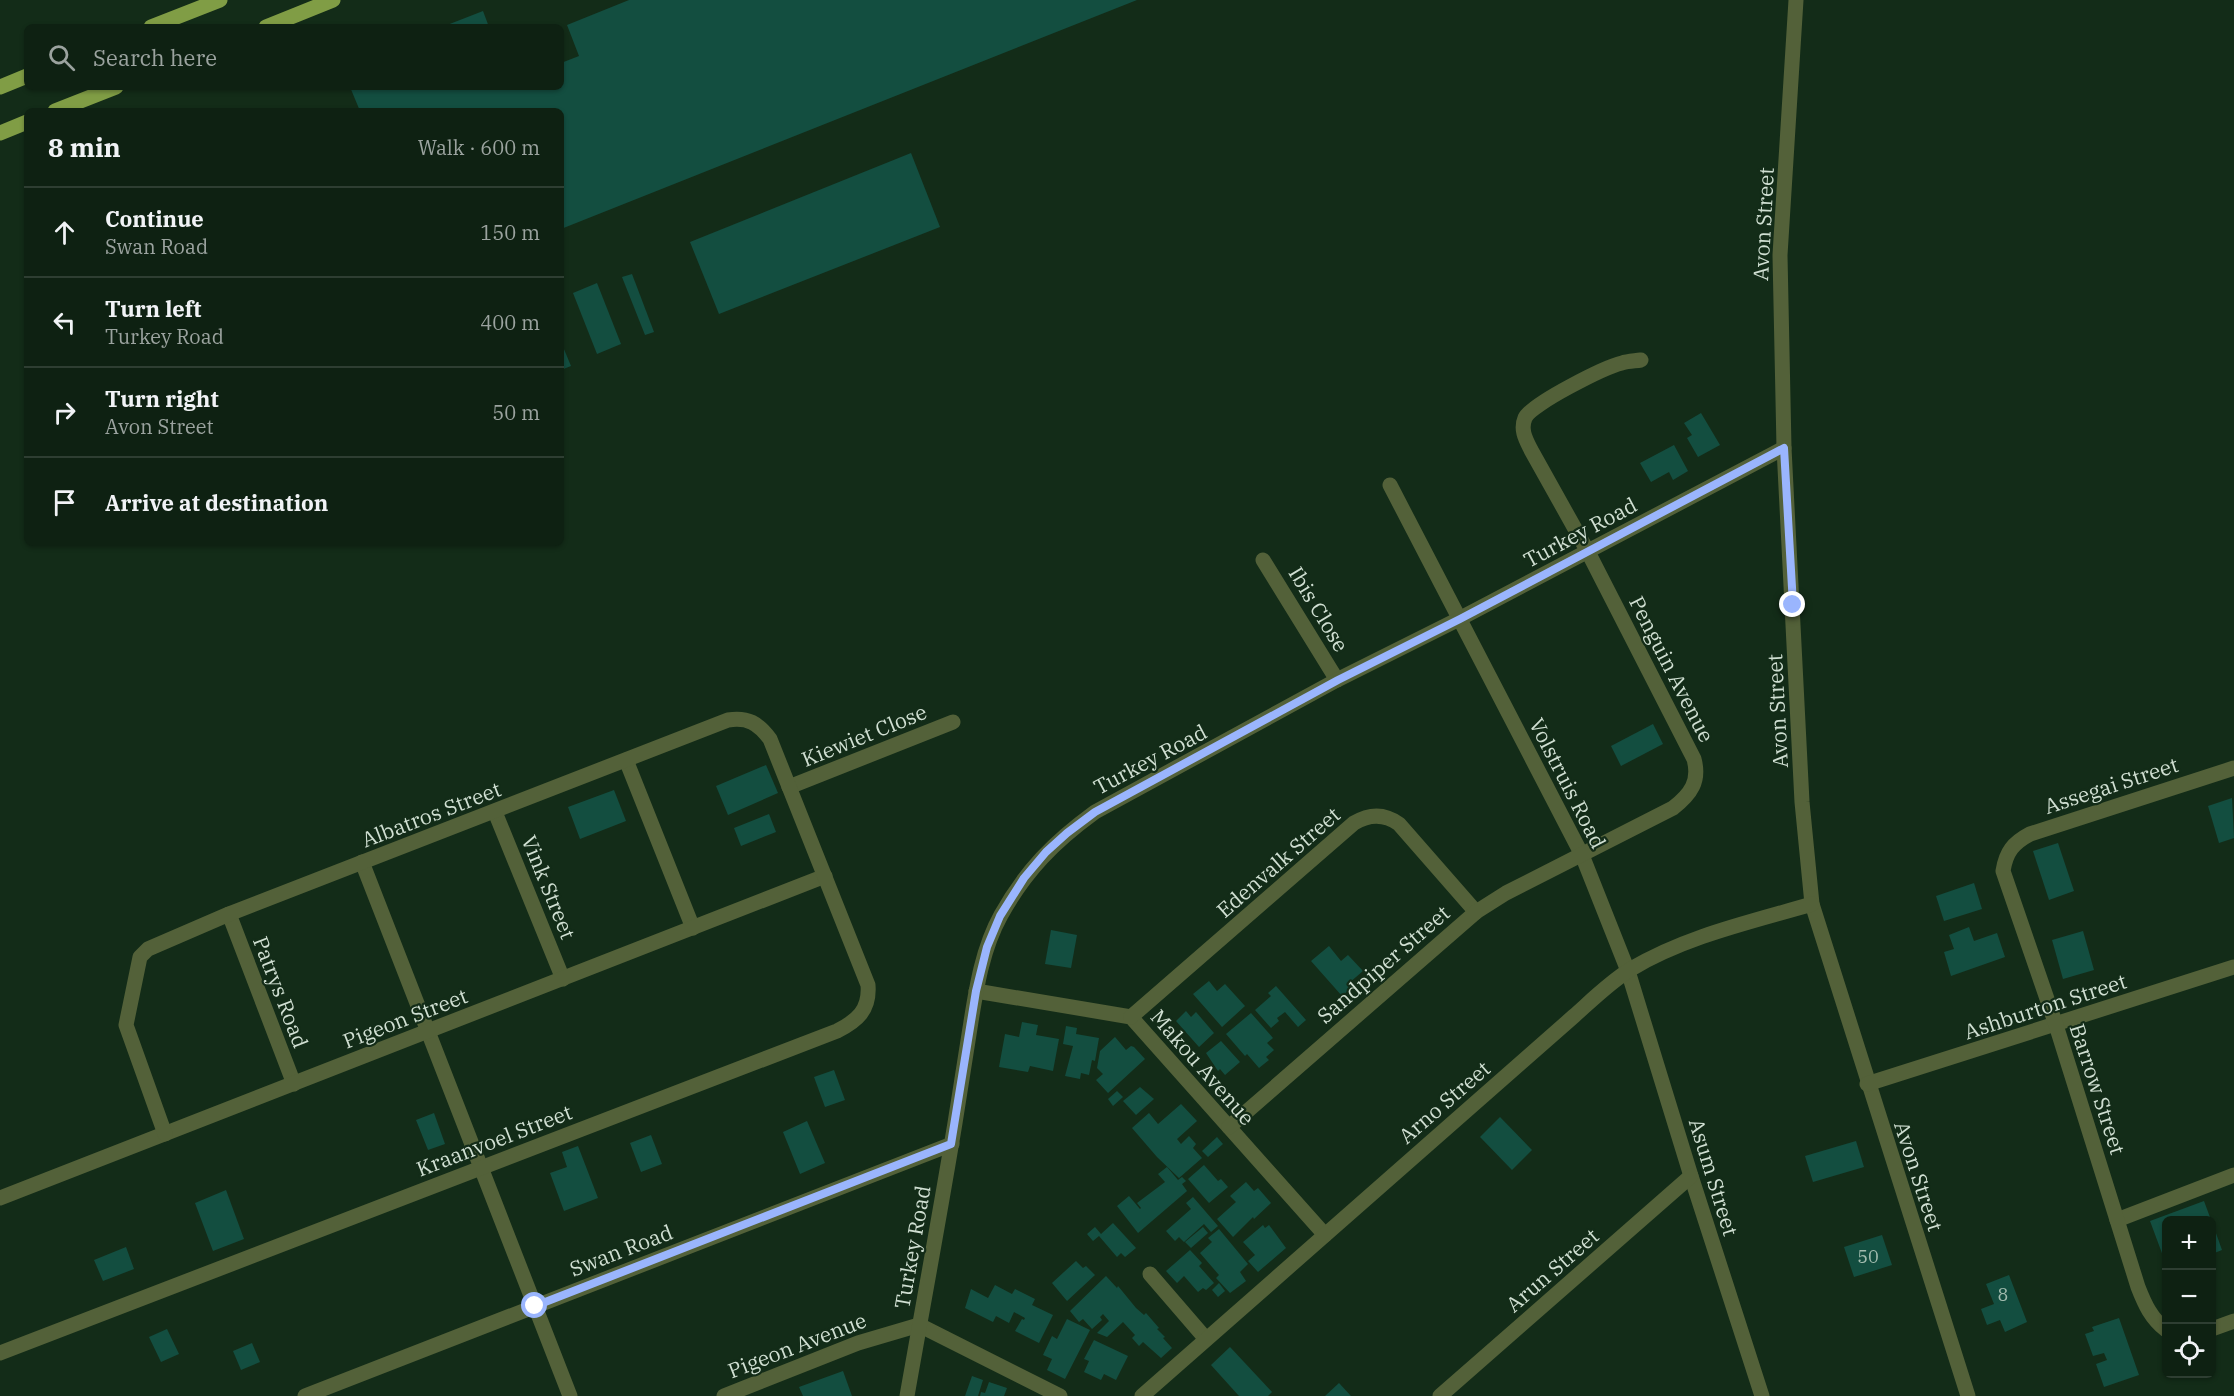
<!DOCTYPE html>
<html lang="en">
<head>
<meta charset="utf-8">
<style>
	body { margin:0; font-family:"IBM Plex Serif",serif; background:#1c2e20; color:#f1f3f6 }
	.controls { position:absolute; right:18px; bottom:18px; display:grid; overflow:hidden; border-radius:9px; box-shadow:0 2px 4px #0004 }
	.controls button { width:54px; height:54px; display:grid; place-items:center; padding:0; border:0; border-bottom:2px solid #2e3e32; background:#0e2112; color:#f1f3f6; font:30px sans-serif }
	.stop { position:absolute; width:18px; height:18px; margin:-14px; border:4px solid #9ab5fd; border-radius:50%; background:#fff }
	.stop.end { background:#9ab5fd; border-color:#fff; box-shadow:0 2px 6px #0008 }
	.list { margin:0; padding:0; list-style:none }
	h2 { display:flex; justify-content:space-between; align-items:center; height:78px; margin:0; padding:0 24px; font-size:26px }
	h2 small { font-size:20px; font-weight:400; color:#9ba39f }
	.list li { display:grid; grid-template-columns:39px 1fr auto; gap:18px; align-items:center; box-sizing:border-box; height:90px; padding:0 24px; border-top:2px solid #2e3e32 }
	.list b { display:block; font-size:22px; white-space:nowrap }
	.list p { margin:0; font-size:20px; white-space:nowrap; color:#9ba39f }
	.list em { font-size:20px; font-style:normal; color:#9ba39f }
	.icon { flex:none; width:33px; height:33px; fill:none; stroke:currentColor; stroke-width:2; stroke-linecap:round; stroke-linejoin:round }
	.map { position:relative; flex:none; width:2234px; height:1396px; overflow:hidden }
	.search { position:absolute; background:#0e2112; box-shadow:0 2px 4px #0004; left:24px; top:24px; width:540px; height:66px; display:flex; align-items:center; gap:15px; box-sizing:border-box; padding:0 21px; border-radius:9px; color:#9ba39f; font-size:22px }
	.panel { position:absolute; background:#0e2112; box-shadow:0 2px 4px #0004; left:24px; top:108px; width:540px; height:438px; border-radius:9px }
	.map>svg:first-child { display:block }
	.building { fill:#134e40 }
	.lines { fill:none; stroke-linecap:round; stroke-linejoin:round }
	.minor { stroke:#536139; stroke-width:15 }
	.major { stroke:#809d45; stroke-width:15 }
	.route { stroke:#9ab5fd; stroke-width:8 }
	.labels { text-anchor:middle; dominant-baseline:central; stroke-width:4.5; stroke-linejoin:round; paint-order:stroke }
	.number-label { font-size:18px; fill:#a1bbae }
	.street-label { font-size:21px; fill:#d0dfd2; stroke:#132c18 }
</style>
</head>
<body>
<div class="map">
<svg width="2234" height="1396" viewBox="0 0 2234 1396">
	<rect width="100%" height="100%" fill="#132c18"/>
	<!-- building -->
	<g class="building">
		<polygon points="629,0 1137,0 561,229 561,111 360,111 350,87 561,87 561,63 579,56 567,25"/>
		<polygon points="483,11 489,27 442,27"/>
		<polygon points="911,153 940,227 719,314 690,242"/>
		<polygon points="632,274 654,332 645,335 622,277"/>
		<polygon points="597,283 621,344 597,354 573,293"/>
		<polygon points="561,342 571,366 561,370"/>
		<polygon points="1701,413 1720,445 1698,457 1687,438 1692,435 1684,423"/>
		<polygon points="1674,445 1688,471 1673,480 1669,472 1651,482 1640,463"/>
		<polygon points="1653,724 1663,744 1621,766 1611,746"/>
		<polygon points="766,765 778,793 728,815 716,786"/>
		<polygon points="614,790 626,821 580,839 568,807"/>
		<polygon points="2232,798 2234,838 2219,843 2208,806"/>
		<polygon points="769,814 776,832 741,846 734,828"/>
		<polygon points="2058,843 2074,891 2049,900 2033,851"/>
		<polygon points="1974,883 1982,909 1944,921 1936,896"/>
		<polygon points="1969,927 1974,941 1997,933 2005,957 1951,976 1944,952 1954,949 1949,935"/>
		<polygon points="1051,930 1077,935 1071,968 1045,964"/>
		<polygon points="2083,931 2094,970 2063,979 2052,940"/>
		<polygon points="1329,946 1341,961 1348,955 1363,971 1349,983 1352,987 1342,996 1311,961"/>
		<polygon points="1209,981 1217,991 1225,984 1245,1006 1222,1027 1193,994"/>
		<polygon points="1276,986 1306,1020 1298,1027 1285,1012 1277,1018 1279,1021 1271,1028 1255,1010 1271,996 1268,993"/>
		<polygon points="1186,1011 1191,1017 1196,1012 1214,1033 1199,1047 1176,1021"/>
		<polygon points="1251,1013 1273,1038 1267,1043 1274,1050 1266,1057 1269,1060 1259,1068 1247,1054 1245,1056 1226,1034"/>
		<polygon points="1022,1022 1038,1025 1036,1035 1059,1039 1053,1071 1030,1066 1028,1072 999,1067 1005,1034 1019,1037"/>
		<polygon points="1066,1026 1077,1028 1076,1034 1099,1038 1095,1061 1092,1060 1089,1075 1081,1073 1080,1079 1065,1076 1073,1046 1063,1044"/>
		<polygon points="1115,1037 1126,1050 1131,1046 1134,1047 1145,1059 1108,1093 1096,1080 1103,1074 1097,1068 1100,1051"/>
		<polygon points="1221,1041 1240,1062 1225,1075 1220,1069 1218,1071 1206,1053"/>
		<polygon points="834,1070 845,1100 825,1107 814,1077"/>
		<polygon points="1140,1087 1154,1099 1136,1115 1123,1101"/>
		<polygon points="1117,1091 1123,1097 1113,1106 1108,1099"/>
		<polygon points="1181,1104 1197,1121 1177,1139 1181,1144 1189,1136 1196,1144 1193,1148 1202,1158 1179,1178 1157,1157 1132,1128 1149,1113 1158,1124"/>
		<polygon points="434,1113 445,1144 428,1150 416,1120"/>
		<polygon points="1500,1117 1532,1150 1512,1170 1480,1137"/>
		<polygon points="807,1121 825,1163 800,1174 783,1132"/>
		<polygon points="651,1135 662,1164 641,1172 630,1143"/>
		<polygon points="1217,1137 1223,1144 1208,1157 1202,1151"/>
		<polygon points="1856,1141 1864,1167 1813,1182 1805,1156"/>
		<polygon points="578,1146 598,1198 564,1211 550,1173 567,1167 562,1152"/>
		<polygon points="1204,1165 1218,1181 1221,1179 1228,1187 1209,1203 1188,1179"/>
		<polygon points="1167,1167 1178,1180 1182,1177 1186,1181 1182,1184 1187,1191 1138,1233 1117,1206 1129,1196 1140,1209 1141,1208 1137,1203 1165,1182 1158,1174"/>
		<polygon points="1246,1182 1254,1191 1258,1188 1271,1203 1254,1219 1253,1217 1233,1237 1217,1219 1236,1202 1230,1196"/>
		<polygon points="226,1190 244,1239 213,1251 195,1203"/>
		<polygon points="1193,1197 1218,1226 1211,1232 1204,1224 1184,1242 1179,1237 1175,1241 1166,1231 1191,1209 1186,1203"/>
		<polygon points="2204,1201 2211,1220 2166,1221 2166,1264 2150,1221"/>
		<polygon points="2212,1222 2222,1250 2212,1254"/>
		<polygon points="1113,1223 1136,1248 1125,1257 1121,1253 1117,1257 1099,1236 1093,1241 1087,1234 1095,1227 1101,1234"/>
		<polygon points="1263,1225 1265,1228 1269,1225 1286,1248 1258,1272 1248,1261 1255,1255 1243,1242"/>
		<polygon points="1203,1227 1208,1233 1191,1248 1185,1242"/>
		<polygon points="1219,1229 1248,1264 1240,1272 1246,1281 1230,1293 1216,1278 1219,1275 1200,1253 1212,1242 1208,1238"/>
		<polygon points="1882,1235 1892,1265 1854,1277 1844,1247"/>
		<polygon points="126,1247 134,1269 103,1281 94,1260"/>
		<polygon points="1190,1250 1202,1263 1199,1266 1214,1283 1206,1290 1203,1288 1198,1292 1184,1276 1177,1283 1166,1271"/>
		<polygon points="1076,1261 1083,1268 1086,1266 1095,1275 1067,1301 1052,1283"/>
		<polygon points="2009,1275 2027,1322 2005,1332 2000,1320 1987,1325 1981,1309 1994,1304 1986,1284"/>
		<polygon points="1106,1276 1117,1288 1118,1286 1136,1308 1144,1315 1146,1313 1159,1328 1157,1329 1165,1337 1163,1338 1172,1348 1161,1358 1143,1342 1139,1346 1132,1338 1135,1335 1123,1322 1107,1337 1097,1333 1114,1316 1109,1321 1103,1314 1100,1317 1102,1320 1092,1329 1083,1319 1079,1322 1070,1311"/>
		<polygon points="1219,1283 1225,1291 1218,1297 1212,1290"/>
		<polygon points="995,1285 1012,1294 1015,1289 1035,1299 1032,1305 1053,1315 1039,1343 1015,1331 1022,1319 1024,1320 1025,1318 1014,1312 1009,1323 996,1316 993,1322 965,1308 971,1289 988,1298"/>
		<polygon points="2119,1318 2139,1375 2104,1387 2096,1364 2107,1360 2104,1353 2093,1356 2085,1334 2094,1331 2092,1327"/>
		<polygon points="1067,1319 1090,1330 1065,1379 1047,1370 1052,1359 1043,1355 1052,1336 1057,1339"/>
		<polygon points="167,1329 179,1354 161,1362 149,1337"/>
		<polygon points="1094,1340 1128,1356 1116,1380 1104,1374 1101,1380 1084,1372 1089,1361 1084,1359"/>
		<polygon points="252,1343 260,1362 241,1370 233,1351"/>
		<polygon points="1230,1347 1272,1392 1268,1396 1239,1396 1211,1365"/>
		<polygon points="843,1371 852,1396 803,1396 799,1387"/>
		<polygon points="972,1376 983,1380 978,1396 965,1396"/>
		<polygon points="989,1382 1007,1388 1004,1396 980,1396 981,1392 985,1393"/>
		<polygon points="1339,1383 1351,1396 1325,1396"/>
	</g>
	<g class="lines">
		<!-- minor -->
		<g class="minor">
			<polyline points="1796,0 1780,255 1784,448 1802,802 1812,904 1968,1396"/>
			<polyline points="1390,485 1582,855 1628,971 1691,1176 1762,1396"/>
			<polyline points="1263,560 1337,680"/>
			<polyline points="626,760 693,928"/>
			<polyline points="789,787 953,722"/>
			<polyline points="495,812 563,979"/>
			<polyline points="362,862 570,1396"/>
			<polyline points="229,914 294,1084"/>
			<polyline points="976,991 1131,1017 1325,1235"/>
			<path d="M1131 1017 1354 823C1369 814 1384 813 1399 824L1476 912"/>
			<polyline points="1867,1084 2234,967"/>
			<path d="M1229 1127 1476 912 1506 893 1673 808C1691 794 1700 781 1694 759L1588 552 1531 450C1526 440 1520 430 1525 418 1531 404 1605 367 1622 363 1628 361 1635 361 1641 360"/>
			<polyline points="0,1198 825,876"/>
			<polyline points="2117,1220 2234,1175"/>
			<polyline points="1150,1274 1206,1339"/>
			<polyline points="919,1325 1060,1396"/>
			<polyline points="2212,1329 2234,1321"/>
			<path d="M2166 1330C2151 1318 2145 1305 2138 1287L2056 1025 2003 871C2006 852 2013 843 2030 834L2234 768"/>
			<path d="M0 1353 837 1031C857 1021 870 1010 868 985L770 739C758 723 748 717 728 720L229 914 148 949 140 957 126 1025 165 1134"/>
			<polyline points="305,1396 952,1144"/>
			<polyline points="724,1396 858,1343 919,1325"/>
			<path d="M907 1396C923 1305 940 1214 955 1123 960 1091 965 1060 970 1028 976 990 982 949 1001 915 1026 870 1054 842 1095 812L1337 680 1459 619 1784 448"/>
			<path d="M1142 1396 1574 1016C1592 1000 1610 982 1631 969 1686 936 1751 922 1812 904"/>
			<polyline points="1440,1396 1691,1176"/>
		</g>
		<!-- major -->
		<g class="major">
			<polyline points="151,27 220,0"/>
			<polyline points="266,27 333,0"/>
			<polyline points="0,87 27,76"/>
			<polyline points="55,111 116,87"/>
			<polyline points="0,133 27,122"/>
		</g>
	</g>
	<g class="lines">
		<!-- route -->
		<polyline class="route" points="535,1306 951,1144 976,991 987,947 1000,916 1024,878 1046,852 1067,833 1095,812 1338,680 1460,619 1784,448 1793,605"/>
	</g>
	<g class="labels">
		<!-- number labels -->
		<g class="number-label">
			<text x="1868" y="1256">50</text>
			<text x="2003" y="1294">8</text>
		</g>
		<!-- street labels -->
		<g class="street-label">
			<text transform="translate(1763 224) rotate(-87)">Avon Street</text>
			<text transform="translate(1580 532) rotate(-28)">Turkey Road</text>
			<text transform="translate(1319 609) rotate(59)">Ibis Close</text>
			<text transform="translate(1672 669) rotate(63)">Penguin Avenue</text>
			<text transform="translate(1777 711) rotate(-93)">Avon Street</text>
			<text transform="translate(864 735) rotate(-22)">Kiewiet Close</text>
			<text transform="translate(1150 759) rotate(-28)">Turkey Road</text>
			<text transform="translate(1568 783) rotate(63)">Volstruis Road</text>
			<text transform="translate(2111 785) rotate(-18)">Assegai Street</text>
			<text transform="translate(431 814) rotate(-21)">Albatros Street</text>
			<text transform="translate(1278 862) rotate(-41)">Edenvalk Street</text>
			<text transform="translate(549 887) rotate(68)">Vink Street</text>
			<text transform="translate(1383 964) rotate(-41)">Sandpiper Street</text>
			<text transform="translate(281 992) rotate(69)">Patrys Road</text>
			<text transform="translate(2045 1006) rotate(-18)">Ashburton Street</text>
			<text transform="translate(405 1018) rotate(-21)">Pigeon Street</text>
			<text transform="translate(1203 1067) rotate(49)">Makou Avenue</text>
			<text transform="translate(2098 1089) rotate(72)">Barrow Street</text>
			<text transform="translate(1444 1102) rotate(-41)">Arno Street</text>
			<text transform="translate(494 1140) rotate(-21)">Kraanvoel Street</text>
			<text transform="translate(1919 1176) rotate(72)">Avon Street</text>
			<text transform="translate(1714 1177) rotate(73)">Asum Street</text>
			<text transform="translate(912 1247) rotate(-80)">Turkey Road</text>
			<text transform="translate(621 1250) rotate(-21)">Swan Road</text>
			<text transform="translate(1552 1270) rotate(-41)">Arun Street</text>
			<text transform="translate(797 1345) rotate(-21)">Pigeon Avenue</text>
		</g>
	</g>
</svg>
<div class="controls">
<button>+</button>
<button>−</button>
<button><svg class="icon" aria-label="locate" viewBox="0 0 24 24"><circle cx="12" cy="12" r="6"/><path d="M12 2v4M12 18v4M2 12h4M18 12h4"/></svg></button>
</div>
<div class="stop" style="left:535px;top:1306px"></div>
<div class="stop end" style="left:1793px;top:605px"></div>
<div class="search"><svg class="icon" aria-label="search" viewBox="0 0 24 24"><circle cx="10" cy="10" r="6"/><path d="M15 15l6 6"/></svg>Search here</div>
<section class="panel">
<h2>8 min<small>Walk · 600 m</small></h2>
<ul class="list">
<li><svg class="icon" aria-label="ahead" viewBox="0 0 24 24"><path d="M12 20V5M6 11l6-6 6 6"/></svg><div><b>Continue</b><p>Swan Road</p></div><em>150 m</em></li>
<li><svg class="icon" aria-label="left" viewBox="0 0 24 24"><path d="M17 20v-9H6M10 6l-5 5 5 5"/></svg><div><b>Turn left</b><p>Turkey Road</p></div><em>400 m</em></li>
<li><svg class="icon" aria-label="right" viewBox="0 0 24 24"><path d="M7 20v-9h11M14 6l5 5-5 5"/></svg><div><b>Turn right</b><p>Avon Street</p></div><em>50 m</em></li>
<li><svg class="icon" aria-label="arrive" viewBox="0 0 24 24"><path d="M6 21V4h12l-3 4 3 4H6"/></svg><div><b>Arrive at destination</b></div></li>
</ul>
</section>
</div>
</body>
</html>
